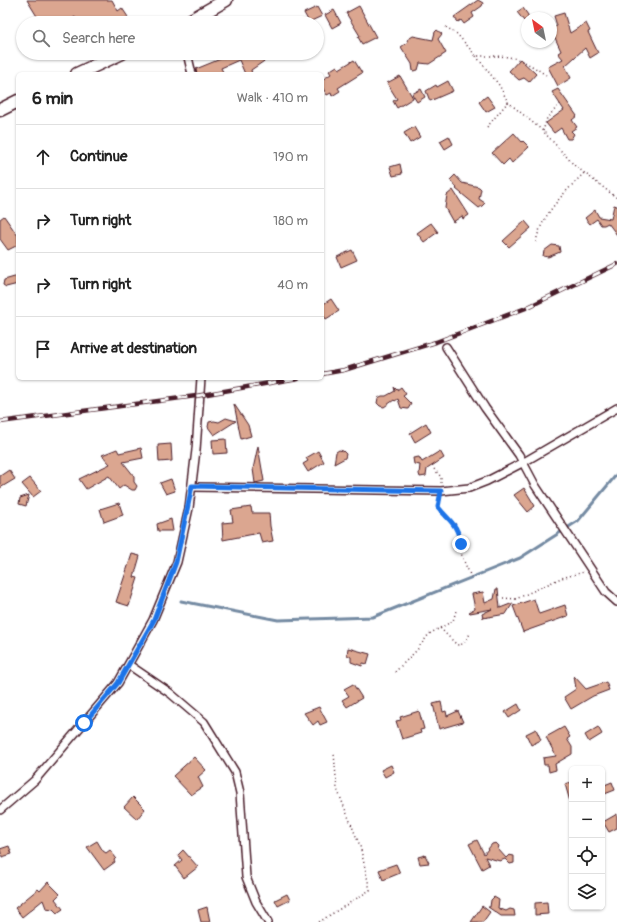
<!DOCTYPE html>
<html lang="en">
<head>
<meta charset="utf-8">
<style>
	body { margin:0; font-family:Pangolin,sans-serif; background:#f6f6f6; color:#222 }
	.controls { position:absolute; right:12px; bottom:12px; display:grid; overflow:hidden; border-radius:6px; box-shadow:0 1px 3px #0004 }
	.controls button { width:36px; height:36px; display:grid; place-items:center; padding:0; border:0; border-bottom:1px solid #e0e0e0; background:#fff; color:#222; font:20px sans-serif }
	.compass { position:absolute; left:521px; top:12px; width:36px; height:36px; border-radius:50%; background:#fff; box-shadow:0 1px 3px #0004; rotate:327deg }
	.stop { position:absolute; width:12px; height:12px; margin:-9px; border:3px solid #1a73e8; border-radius:50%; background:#fff }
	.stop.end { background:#1a73e8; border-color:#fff; box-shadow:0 1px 4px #0008 }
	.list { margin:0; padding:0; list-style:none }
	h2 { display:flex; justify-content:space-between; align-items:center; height:52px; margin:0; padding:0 16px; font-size:17px }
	h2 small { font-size:13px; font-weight:400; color:#767676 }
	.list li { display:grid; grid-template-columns:26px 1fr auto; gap:12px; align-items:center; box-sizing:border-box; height:64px; padding:0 16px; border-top:1px solid #e0e0e0 }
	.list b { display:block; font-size:15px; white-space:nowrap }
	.list em { font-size:13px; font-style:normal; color:#767676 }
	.icon { flex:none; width:22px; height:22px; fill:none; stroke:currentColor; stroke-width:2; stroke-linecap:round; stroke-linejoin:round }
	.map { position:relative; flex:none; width:617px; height:922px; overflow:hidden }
	.search { position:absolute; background:#fff; box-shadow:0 1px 3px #0004; left:16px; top:16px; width:308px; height:44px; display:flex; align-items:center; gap:10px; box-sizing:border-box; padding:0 14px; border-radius:22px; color:#767676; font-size:15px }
	.panel { position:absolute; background:#fff; box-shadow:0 1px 3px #0004; left:16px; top:72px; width:308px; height:308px; border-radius:6px }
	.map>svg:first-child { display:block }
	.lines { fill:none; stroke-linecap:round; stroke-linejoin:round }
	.stream { stroke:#758ba3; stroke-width:3 }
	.building { fill:#dba690; stroke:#4a1f2b }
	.minor-casing { stroke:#4a1f2b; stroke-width:10 }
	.primary-casing { stroke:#4a1f2b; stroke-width:15 }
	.path { stroke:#4a1f2b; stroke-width:1.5; stroke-dasharray:1 3; stroke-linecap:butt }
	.minor { stroke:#fff; stroke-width:7 }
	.primary { stroke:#fff; stroke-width:12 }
	.rail-casing { stroke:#4a1f2b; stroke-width:4.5 }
	.rail { stroke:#fff; stroke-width:3; stroke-dasharray:9; stroke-linecap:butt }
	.route { stroke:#1a73e8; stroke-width:5 }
</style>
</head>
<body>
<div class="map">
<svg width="617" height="922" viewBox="0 0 617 922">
	<rect width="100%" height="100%" fill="#fff"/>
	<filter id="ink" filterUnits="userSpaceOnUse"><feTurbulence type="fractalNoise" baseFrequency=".025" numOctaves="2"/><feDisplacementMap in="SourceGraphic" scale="8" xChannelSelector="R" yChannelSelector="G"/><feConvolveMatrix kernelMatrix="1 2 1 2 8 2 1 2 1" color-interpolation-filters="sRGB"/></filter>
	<g filter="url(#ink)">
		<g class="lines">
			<!-- stream -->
			<polyline class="stream" points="181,601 278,620 373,617 520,558 578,521 617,474"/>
		</g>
		<!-- building -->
		<g class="building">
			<polygon points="27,0 112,0 118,11 122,8 128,17 118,23 78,23 75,17 66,23 41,23"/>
			<polygon points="478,0 483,3 482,6 472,13 474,17 464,24 461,20 458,22 454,17"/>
			<polygon points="359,6 376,37 362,44 358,37 360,36 346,13"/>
			<polygon points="317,7 322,16 309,22 304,13"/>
			<polygon points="523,8 528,15 528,18 524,21 517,12"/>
			<polygon points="334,10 341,23 332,28 325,15"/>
			<polygon points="564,13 570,33 586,23 590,31 588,32 598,53 590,58 585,48 565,66 571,78 558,86 548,67 563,59 558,53 561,51 551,29 557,26 554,16"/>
			<polygon points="437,30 442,34 438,39 446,53 429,64 420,63 418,70 413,71 412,64 401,47 408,42 407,40 413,36 433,40 435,32"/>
			<polygon points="235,53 276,53 251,70 252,74 245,74 239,60 221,68 224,74 197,74 196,69"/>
			<polygon points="520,59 536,74 529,82 524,78 519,80 509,71"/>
			<polygon points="354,60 362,73 338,88 340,91 332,96 331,93 327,95 322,87 322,80 331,74 329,71 337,66 339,69"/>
			<polygon points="400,76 413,98 397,108 393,101 397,99 387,83"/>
			<polygon points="448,81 453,91 430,101 426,91 436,85 437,87"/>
			<polygon points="421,89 425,97 417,102 412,94"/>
			<polygon points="558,89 577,116 572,120 577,127 571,131 574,134 571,139 567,139 561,128 554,133 546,123 564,110 552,92"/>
			<polygon points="487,96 495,107 486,112 479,102"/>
			<polygon points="414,127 420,137 410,143 404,133"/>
			<polygon points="514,133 522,142 523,141 529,147 512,163 509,159 503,165 492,153"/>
			<polygon points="449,136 453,144 445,149 440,141"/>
			<polygon points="400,164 402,174 393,176 390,167"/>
			<polygon points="455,175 462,183 479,187 481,189 479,199 485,203 482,206 479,208 456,189 457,188 450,180"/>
			<polygon points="453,190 469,215 463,219 462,216 453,222 445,208 447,195"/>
			<polygon points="614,205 617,206 617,235 608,223 604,225 601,225 597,219 590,224 585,218 595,210 599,217 611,219"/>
			<polygon points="4,216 18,236 18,245 8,250 0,239 0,219"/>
			<polygon points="525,221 531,228 509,247 503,241"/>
			<polygon points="431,223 438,232 424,242 417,233"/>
			<polygon points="552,245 559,246 560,252 548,257 543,256 544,251"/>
			<polygon points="352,250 357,260 341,267 337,257"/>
			<polygon points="18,276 18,284 6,287 3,285 4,280"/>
			<polygon points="331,299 339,311 326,319 322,313 322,305"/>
			<polygon points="394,387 397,390 401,387 406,394 403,396 411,404 408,409 401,408 398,399 395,401 394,400 384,407 380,406 377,403 378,398 382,396 386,396 395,391"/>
			<polygon points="234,404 248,425 251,436 241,439"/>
			<polygon points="226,418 236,421 214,435 208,427 209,422 214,421 219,422"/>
			<polygon points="426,423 431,432 415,442 410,433"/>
			<polygon points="226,439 227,453 213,454 212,440"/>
			<polygon points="171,444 172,461 159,462 158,445"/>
			<polygon points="258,446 264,481 255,483 253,469"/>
			<polygon points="141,448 143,458 123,462 134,476 134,482 137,486 135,490 132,490 124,485 119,489 109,476 86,489 79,479 110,464 102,455 117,449 119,453"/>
			<polygon points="339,450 343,451 346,454 345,458 334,464 336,452"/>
			<polygon points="318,451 324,462 308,472 303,464 308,461 306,458"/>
			<polygon points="440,451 444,458 427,469 426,476 420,477 419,474 420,465 414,464 413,458 419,457 422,462"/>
			<polygon points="9,470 15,479 0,488 0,476"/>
			<polygon points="30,478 41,491 33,497 22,484"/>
			<polygon points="171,479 175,491 166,494 160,483"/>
			<polygon points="524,488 535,506 528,512 514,495"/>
			<polygon points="29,495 26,506 19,504 20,498"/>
			<polygon points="119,503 123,515 104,522 100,509"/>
			<polygon points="251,507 252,513 269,513 270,526 273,541 262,543 259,533 223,540 222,523 233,522 231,510"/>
			<polygon points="171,519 173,531 158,531 157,524"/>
			<polygon points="132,554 140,556 134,577 138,578 129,606 116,602"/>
			<polygon points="496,589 498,589 500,608 513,603 506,614 483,618 482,614 492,609 470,613 469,612 475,609 472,594 483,592 485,603 494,599"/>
			<polygon points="534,599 539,614 565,605 568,616 523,632 513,606"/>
			<polygon points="348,648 370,654 367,664 363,663 362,666 351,662 351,657 347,655"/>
			<polygon points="574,676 586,689 606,682 609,690 593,696 571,709 564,697 576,689"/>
			<polygon points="353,684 362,698 347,707 342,700 349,696 344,689"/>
			<polygon points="441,702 443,712 446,711 447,716 458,711 463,722 439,729 433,704"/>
			<polygon points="518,704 521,710 509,718 505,712"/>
			<polygon points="319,707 327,722 320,725 318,721 313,725 304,713"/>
			<polygon points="419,711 424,729 420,730 421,733 402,739 396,721 401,720 400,717"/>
			<polygon points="564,727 570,737 567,739 572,747 572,754 555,764 556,770 549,772 548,765 544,765 543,758 556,756 546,737"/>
			<polygon points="598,727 602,734 589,742 585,735"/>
			<polygon points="536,729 541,740 531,745 526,734"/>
			<polygon points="194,757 206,770 198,777 203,787 191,795 173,776"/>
			<polygon points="391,765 394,772 385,777 381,770"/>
			<polygon points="572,782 572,805 571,805 565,784"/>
			<polygon points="612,782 615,790 602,795 602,786"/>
			<polygon points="133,797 145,809 137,819 124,807"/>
			<polygon points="617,814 617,828 609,832 603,822"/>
			<polygon points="477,840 484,854 492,844 496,843 499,846 498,849 506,858 509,855 514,856 514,863 510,864 505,859 500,861 485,857 489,865 482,869 469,844"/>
			<polygon points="97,841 103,851 106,853 110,850 116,858 114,860 115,862 104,870 87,847"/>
			<polygon points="9,846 12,854 2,857 0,849"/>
			<polygon points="183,850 198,867 184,878 175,866 182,860 178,855"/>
			<polygon points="425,855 429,863 420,864 418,857"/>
			<polygon points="396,864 400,873 383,880 379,870"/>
			<polygon points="48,882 60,894 55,899 63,909 57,913 53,909 46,908 43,900 22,917 15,908 38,889 40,891"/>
			<polygon points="287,894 290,900 278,906 275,900"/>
			<polygon points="494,897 499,900 498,908 506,911 510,909 514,910 515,916 501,916 488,907 490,907 491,900"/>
			<polygon points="547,902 548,914 535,915 535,903"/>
			<polygon points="482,906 490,912 483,922 471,922"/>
			<polygon points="207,907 210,922 201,922 198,910"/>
		</g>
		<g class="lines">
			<defs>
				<g id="minor">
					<polyline points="187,53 192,74"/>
					<polyline points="446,347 485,408 519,455 535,485 606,592 617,602"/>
					<polyline points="192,487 441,491 469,488 487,481 524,462 617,408"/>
					<polyline points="129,665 170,693 204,722 235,772 240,793 246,877 256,902 268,922"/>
					<polyline points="0,810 35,780 118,683 153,620 177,562 189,508 196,450 201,378"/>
				</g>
				<g id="primary">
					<polyline points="186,23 226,0"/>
					<polyline points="77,74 122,53"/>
					<polyline points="0,110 18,101"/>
				</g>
			</defs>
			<!-- minor casing -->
			<use href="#minor" class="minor-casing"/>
			<!-- primary casing -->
			<use href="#primary" class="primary-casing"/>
			<!-- path -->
			<g class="path">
				<path d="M446 27 457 34 476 56C512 56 516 55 546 75"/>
				<polyline points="476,56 499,85 508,102 543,131 574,165 617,198"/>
				<polyline points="487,127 508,102"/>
				<polyline points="543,131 547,118 560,104"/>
				<path d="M536 242C541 215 565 192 584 173"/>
				<polyline points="434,469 441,477 441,483"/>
				<polyline points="440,499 438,507 446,517 455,524 459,534 462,557 471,577"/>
				<polyline points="503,598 516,599 561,578 584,572"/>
				<polyline points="440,628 453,621 456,611"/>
				<polyline points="395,672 417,650 429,634 440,628 457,645 463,644 470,634"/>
				<polyline points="319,922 370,890 360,846 337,789 334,753"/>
			</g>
			<!-- minor -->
			<use href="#minor" class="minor"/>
			<!-- primary -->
			<use href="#primary" class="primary"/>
			<defs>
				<g id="rail">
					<polyline points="322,374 344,370 436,342 526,308 617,264"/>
					<polyline points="0,422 196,396 298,378"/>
				</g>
			</defs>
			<!-- rail casing -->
			<use href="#rail" class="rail-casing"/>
			<!-- rail -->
			<use href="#rail" class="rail"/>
		</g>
	</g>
	<g class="lines" filter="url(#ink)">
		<!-- route -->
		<path class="route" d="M84 723 118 683 154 620 176 562 192 486 441 491 438 507C450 522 457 523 461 544"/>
	</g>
</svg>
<div class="controls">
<button>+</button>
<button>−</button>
<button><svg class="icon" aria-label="locate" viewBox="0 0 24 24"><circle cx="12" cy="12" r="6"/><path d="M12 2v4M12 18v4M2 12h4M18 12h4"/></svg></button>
<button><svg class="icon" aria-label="layers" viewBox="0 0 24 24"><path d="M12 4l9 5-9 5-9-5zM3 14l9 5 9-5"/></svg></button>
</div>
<svg class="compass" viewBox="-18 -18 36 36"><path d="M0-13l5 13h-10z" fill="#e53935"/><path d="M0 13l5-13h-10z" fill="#767676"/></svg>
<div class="stop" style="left:84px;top:723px"></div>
<div class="stop end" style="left:461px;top:544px"></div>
<div class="search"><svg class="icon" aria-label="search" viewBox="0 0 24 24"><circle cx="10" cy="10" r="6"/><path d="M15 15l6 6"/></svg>Search here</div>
<section class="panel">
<h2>6 min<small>Walk · 410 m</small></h2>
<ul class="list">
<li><svg class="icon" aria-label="ahead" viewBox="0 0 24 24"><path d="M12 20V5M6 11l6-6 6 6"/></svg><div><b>Continue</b></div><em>190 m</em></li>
<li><svg class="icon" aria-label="right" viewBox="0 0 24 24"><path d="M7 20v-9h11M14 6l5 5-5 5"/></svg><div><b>Turn right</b></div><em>180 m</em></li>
<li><svg class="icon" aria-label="right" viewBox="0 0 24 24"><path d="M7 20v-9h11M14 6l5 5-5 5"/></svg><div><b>Turn right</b></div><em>40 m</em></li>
<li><svg class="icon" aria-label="arrive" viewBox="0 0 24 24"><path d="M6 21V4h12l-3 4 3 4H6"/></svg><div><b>Arrive at destination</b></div></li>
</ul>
</section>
</div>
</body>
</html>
